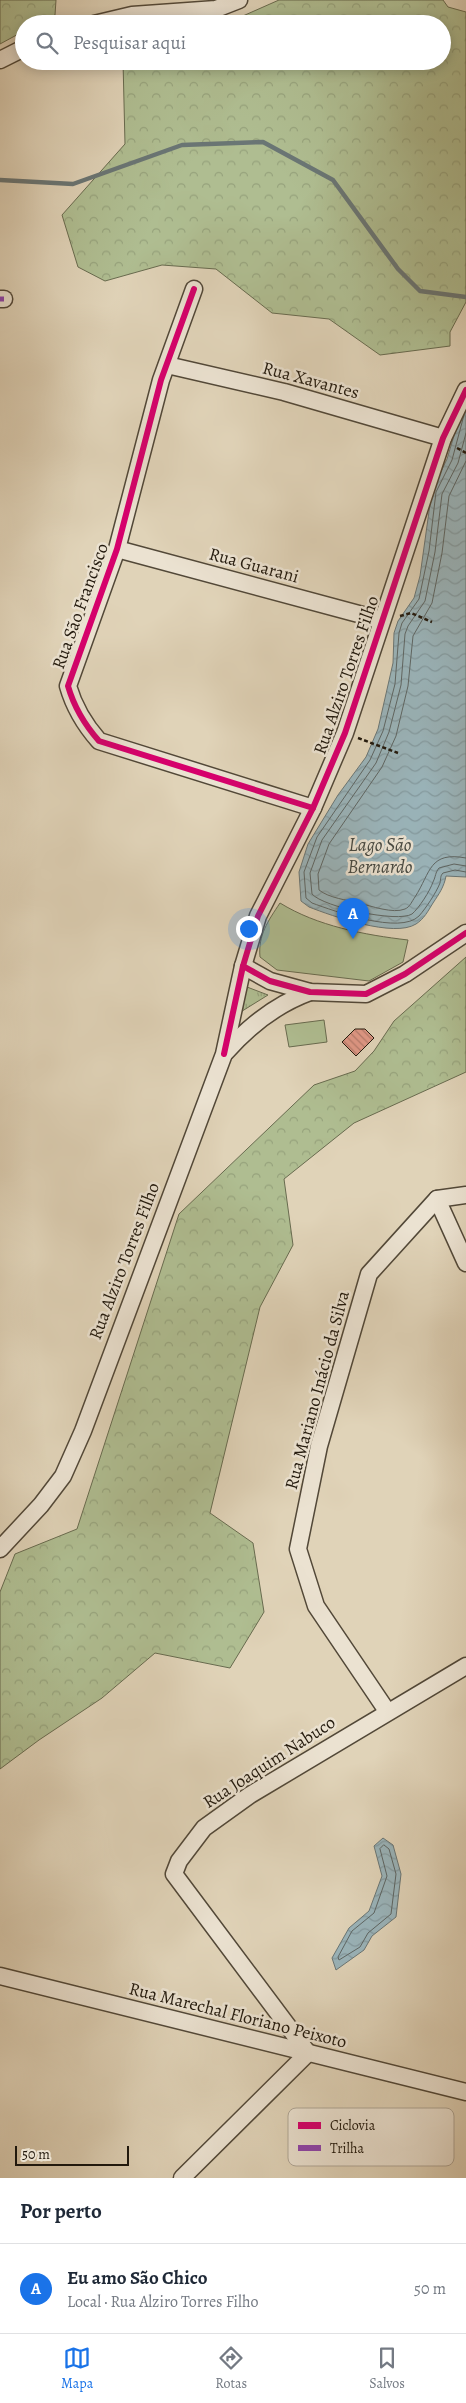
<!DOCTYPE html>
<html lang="pt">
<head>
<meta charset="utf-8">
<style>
	body { margin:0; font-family:Alegreya,serif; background:#f6f6f7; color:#1f2937 }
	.scale { position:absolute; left:15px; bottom:12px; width:114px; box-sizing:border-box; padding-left:5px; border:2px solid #22190d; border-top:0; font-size:14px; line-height:18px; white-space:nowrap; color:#22190d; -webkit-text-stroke:4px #ebe2d1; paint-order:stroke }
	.you { position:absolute; left:248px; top:928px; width:18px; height:18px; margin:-12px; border:4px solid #fff; border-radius:50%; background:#1a73e8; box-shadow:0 0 0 8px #1a73e833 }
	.badge { display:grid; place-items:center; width:32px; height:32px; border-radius:50%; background:#1a73e8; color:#fff; font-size:16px; font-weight:700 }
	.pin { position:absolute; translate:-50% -41px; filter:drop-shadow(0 1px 2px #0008) }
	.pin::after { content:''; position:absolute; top:26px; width:18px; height:15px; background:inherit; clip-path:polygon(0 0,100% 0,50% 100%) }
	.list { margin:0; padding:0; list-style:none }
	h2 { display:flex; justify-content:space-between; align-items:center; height:65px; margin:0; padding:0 20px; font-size:21px }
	h2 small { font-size:16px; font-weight:400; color:#747a83 }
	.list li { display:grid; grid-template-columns:32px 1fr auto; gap:15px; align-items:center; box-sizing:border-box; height:90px; padding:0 20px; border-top:1px solid #e0e1e3 }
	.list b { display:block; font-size:19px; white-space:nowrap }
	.list p { margin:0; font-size:16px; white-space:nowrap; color:#747a83 }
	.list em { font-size:16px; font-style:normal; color:#747a83 }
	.icon { flex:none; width:28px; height:28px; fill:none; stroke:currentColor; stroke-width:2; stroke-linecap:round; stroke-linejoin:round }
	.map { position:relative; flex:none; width:466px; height:2178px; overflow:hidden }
	.search { position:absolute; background:#fff; box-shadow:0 2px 12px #0003; left:15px; right:15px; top:15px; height:55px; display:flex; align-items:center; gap:12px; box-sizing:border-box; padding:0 18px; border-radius:28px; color:#747a83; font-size:19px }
	.sheet { height:155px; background:#fff }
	nav { display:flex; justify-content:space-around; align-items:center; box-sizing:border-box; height:70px; border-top:1px solid #e0e1e3; background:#fff; font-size:14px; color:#747a83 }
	nav a { display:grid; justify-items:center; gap:2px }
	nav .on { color:#1a73e8 }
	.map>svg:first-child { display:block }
	.grass { fill:url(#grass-tufts); stroke:#686b4f }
	.forest { fill:url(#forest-crowns); stroke:#686b4f }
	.green { fill:#afbd91; stroke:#686b4f }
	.water { fill:url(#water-waves); stroke:#6a7675 }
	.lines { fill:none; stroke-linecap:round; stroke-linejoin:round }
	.shore { stroke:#5e6664; stroke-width:1 }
	.stream { stroke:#6a7675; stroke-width:4.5 }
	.building { fill:url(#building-back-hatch); stroke:#22190d }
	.minor-casing { stroke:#524838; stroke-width:19 }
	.path { stroke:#22190d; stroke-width:2.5; stroke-dasharray:4 2.5; stroke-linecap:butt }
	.minor { stroke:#ebe2d1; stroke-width:16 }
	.quiet { stroke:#8e44ad; stroke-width:5; stroke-dasharray:10 5; stroke-linecap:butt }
	.cycleway-casing { stroke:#ebe2d1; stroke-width:9 }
	.cycleway { stroke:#d6006c; stroke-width:6 }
	.labels { text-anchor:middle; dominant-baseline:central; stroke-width:5; stroke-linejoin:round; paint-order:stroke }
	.street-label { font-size:18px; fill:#22190d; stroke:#ebe2d1 }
	.water-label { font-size:19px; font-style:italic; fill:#464841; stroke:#ebe2d1 }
	.key { fill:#ebe2d1; stroke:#afa696; stroke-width:1 }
	.key-label { font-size:14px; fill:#22190d }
</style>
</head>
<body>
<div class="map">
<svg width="466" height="2178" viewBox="0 0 466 2178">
	<defs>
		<pattern id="grass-tufts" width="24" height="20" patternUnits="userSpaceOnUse" patternTransform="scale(1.25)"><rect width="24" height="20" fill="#afbd91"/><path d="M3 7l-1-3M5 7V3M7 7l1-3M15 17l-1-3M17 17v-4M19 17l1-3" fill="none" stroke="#96a27c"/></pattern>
		<pattern id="forest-crowns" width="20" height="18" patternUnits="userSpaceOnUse" patternTransform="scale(1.25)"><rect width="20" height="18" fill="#afbd91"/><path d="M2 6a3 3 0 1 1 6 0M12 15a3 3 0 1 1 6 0" fill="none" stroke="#96a27c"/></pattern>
		<pattern id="water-waves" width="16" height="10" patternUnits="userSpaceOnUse" patternTransform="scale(1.25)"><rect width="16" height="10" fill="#9ab4ba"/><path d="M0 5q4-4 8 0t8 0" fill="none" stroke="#849a9f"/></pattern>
		<pattern id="building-back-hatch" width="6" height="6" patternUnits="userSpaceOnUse" patternTransform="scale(1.25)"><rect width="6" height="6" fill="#e19886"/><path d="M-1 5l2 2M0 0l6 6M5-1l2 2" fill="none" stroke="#b67b6c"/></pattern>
	</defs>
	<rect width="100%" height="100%" fill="#e0d3b8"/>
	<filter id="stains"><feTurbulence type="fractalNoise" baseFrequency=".004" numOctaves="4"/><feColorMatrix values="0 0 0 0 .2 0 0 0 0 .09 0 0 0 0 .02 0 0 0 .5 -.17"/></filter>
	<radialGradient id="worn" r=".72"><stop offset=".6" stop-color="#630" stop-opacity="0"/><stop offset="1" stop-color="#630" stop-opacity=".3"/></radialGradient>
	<!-- grass -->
	<polygon class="grass" points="247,987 268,995 239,1013"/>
	<!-- forest -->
	<g class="forest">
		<polygon points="0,0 56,0 55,15 38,24 24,24 24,31 0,44"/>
		<polygon points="279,0 443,0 448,7 466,12 466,302 450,332 450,346 380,355 329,319 272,313 216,269 162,265 105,281 78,267 62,215 125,144 123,61 442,61 442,24 153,24 227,23"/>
		<polygon points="466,957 466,1072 354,1123 284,1179 293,1245 260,1307 210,1513 253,1543 264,1612 230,1668 155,1653 102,1698 39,1740 0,1769 0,1592 15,1554 77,1529 179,1214 314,1085 355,1071 374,1051 394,1021"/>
	</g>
	<!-- green -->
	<g class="green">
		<path d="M280 903C317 926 365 935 408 940L403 962 369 981 277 970 260 957C258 935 268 921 280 903Z"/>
		<polygon points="324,1020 327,1042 289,1047 285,1025"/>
	</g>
	<!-- water -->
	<g class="water">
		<path d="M466 396V877L446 876C444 887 439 894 433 903 428 911 424 919 416 924 394 938 332 916 309 907L301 901 299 872 308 844 338 795 366 757 378 729 393 663 394 633 398 621 414 598 420 576 432 490 447 459Z"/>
		<polygon points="383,1838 393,1845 401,1874 396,1917 372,1936 364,1950 336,1970 332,1958 349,1928 369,1911 382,1876 374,1846"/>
	</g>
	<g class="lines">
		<!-- shore -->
		<g class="shore">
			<path d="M464 415 452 460 436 492 429 551 419 599 402 623 399 633 395 684 383 731 370 760 317 837 304 872 306 898 312 903C334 911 400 935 419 916 426 908 436 893 440 883 441 879 440 876 443 873L455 870 466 872"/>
			<path d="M466 433 458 463 442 494 435 552 425 601 408 626 405 634 401 685 389 732 376 763 322 840 310 873 312 894C323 907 398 923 412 914 419 908 430 891 433 882 436 876 435 873 439 868L454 864 466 866"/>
			<path d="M466 461 449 496 442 553 432 603 413 636 408 686 396 736 382 767 329 844 318 874 319 890C329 898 347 900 359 903 371 906 393 914 405 909 410 907 412 901 415 897 431 872 429 851 466 858"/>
			<polygon points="384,1845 389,1849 396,1874 391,1914 368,1933 360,1947 339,1960 338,1957 352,1931 374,1913 387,1876 380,1849"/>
		</g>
		<!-- stream -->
		<polyline class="stream" points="0,180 73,184 182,145 263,142 333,180 398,269 420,291 466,297"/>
	</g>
	<!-- building -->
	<polygon class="building" points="355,1029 365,1029 374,1038 356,1056 342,1042"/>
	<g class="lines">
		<defs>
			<g id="minor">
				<polyline points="94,24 132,15 216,9 239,0"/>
				<polyline points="0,60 24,48"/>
				<path d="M194 289 161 380 117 549 68 686C74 707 84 724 99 741L313 808"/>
				<polyline points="0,299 4,299"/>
				<polyline points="167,365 284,392 443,438"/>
				<polyline points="117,549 381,620"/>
				<polyline points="243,966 270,981 310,992 366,994 405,974 466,933"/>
				<path d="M226 1052C249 1026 277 1004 310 992"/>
				<polyline points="437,1199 466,1263"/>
				<polyline points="0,1549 41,1505 63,1476 83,1431 224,1054 243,966 258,916 313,808 345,733 443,438 466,390"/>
				<polyline points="387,1711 316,1606 298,1549 319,1446 369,1274 437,1199 466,1195"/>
				<polyline points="0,1976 466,2092"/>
				<polyline points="308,2053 174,1874 179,1861 204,1828 250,1795 466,1666"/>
				<polyline points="182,2178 308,2053"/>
			</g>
		</defs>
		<!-- minor casing -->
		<use href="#minor" class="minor-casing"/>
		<!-- path -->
		<g class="path">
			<polyline points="457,448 466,453"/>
			<polyline points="400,616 411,613 432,622"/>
			<polyline points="358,738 398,753"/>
		</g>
		<!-- minor -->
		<use href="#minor" class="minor"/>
		<!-- quiet -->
		<polyline class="quiet" points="0,299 4,299"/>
		<defs>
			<g id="cycleway">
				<path d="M194 289 161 380 117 549 68 686C74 707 84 724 99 741L313 808"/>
				<polyline points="243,966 270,981 310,992 366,994 405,974 466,933"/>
				<polyline points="224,1054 243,966 258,916 313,808 345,733 443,438 466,390"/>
			</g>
		</defs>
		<!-- cycleway casing -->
		<use href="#cycleway" class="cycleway-casing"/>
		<!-- cycleway -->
		<use href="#cycleway" class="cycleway"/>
	</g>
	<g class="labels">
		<!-- street labels -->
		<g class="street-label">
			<text transform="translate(311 380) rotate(15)">Rua Xavantes</text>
			<text transform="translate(254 565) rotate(15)">Rua Guarani</text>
			<text transform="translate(80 606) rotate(-70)">Rua São Francisco</text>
			<text transform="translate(346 675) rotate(-71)">Rua Alziro Torres Filho</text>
			<text transform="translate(124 1261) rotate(-69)">Rua Alziro Torres Filho</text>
			<text transform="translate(317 1390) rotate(-75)">Rua Mariano Inácio da Silva</text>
			<text transform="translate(269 1762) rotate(-33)">Rua Joaquim Nabuco</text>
			<text transform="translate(238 2015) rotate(14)">Rua Marechal Floriano Peixoto</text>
		</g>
		<!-- water labels -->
		<g class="water-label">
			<text x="380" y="845">Lago São<tspan x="380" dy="22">Bernardo</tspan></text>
		</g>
	</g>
	<!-- legend -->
	<rect x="288" y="2108" width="166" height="58" rx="8" class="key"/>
	<rect x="298" y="2122" width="23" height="7" fill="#d6006c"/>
	<rect x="298" y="2145" width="23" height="6" fill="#8e44ad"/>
	<g class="key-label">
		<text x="330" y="2130">Ciclovia</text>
		<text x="330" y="2153">Trilha</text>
	</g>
	<rect width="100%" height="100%" filter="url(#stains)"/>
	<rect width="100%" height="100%" fill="url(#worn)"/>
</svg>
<div class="scale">50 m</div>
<div class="you"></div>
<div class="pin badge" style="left:353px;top:939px">A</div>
<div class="search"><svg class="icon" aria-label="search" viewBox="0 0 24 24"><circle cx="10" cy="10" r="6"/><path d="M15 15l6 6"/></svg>Pesquisar aqui</div>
</div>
<section class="sheet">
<h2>Por perto<small></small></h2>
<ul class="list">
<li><span class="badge">A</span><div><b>Eu amo São Chico</b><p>Local · Rua Alziro Torres Filho</p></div><em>50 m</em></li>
</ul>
</section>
<nav>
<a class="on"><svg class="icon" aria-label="map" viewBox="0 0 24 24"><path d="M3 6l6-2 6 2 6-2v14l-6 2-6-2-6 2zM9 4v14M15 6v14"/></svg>Mapa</a>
<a><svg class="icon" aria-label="directions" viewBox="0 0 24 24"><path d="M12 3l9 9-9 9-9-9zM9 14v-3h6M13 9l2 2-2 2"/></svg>Rotas</a>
<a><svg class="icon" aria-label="saved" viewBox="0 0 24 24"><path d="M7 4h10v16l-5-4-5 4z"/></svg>Salvos</a>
</nav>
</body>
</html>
